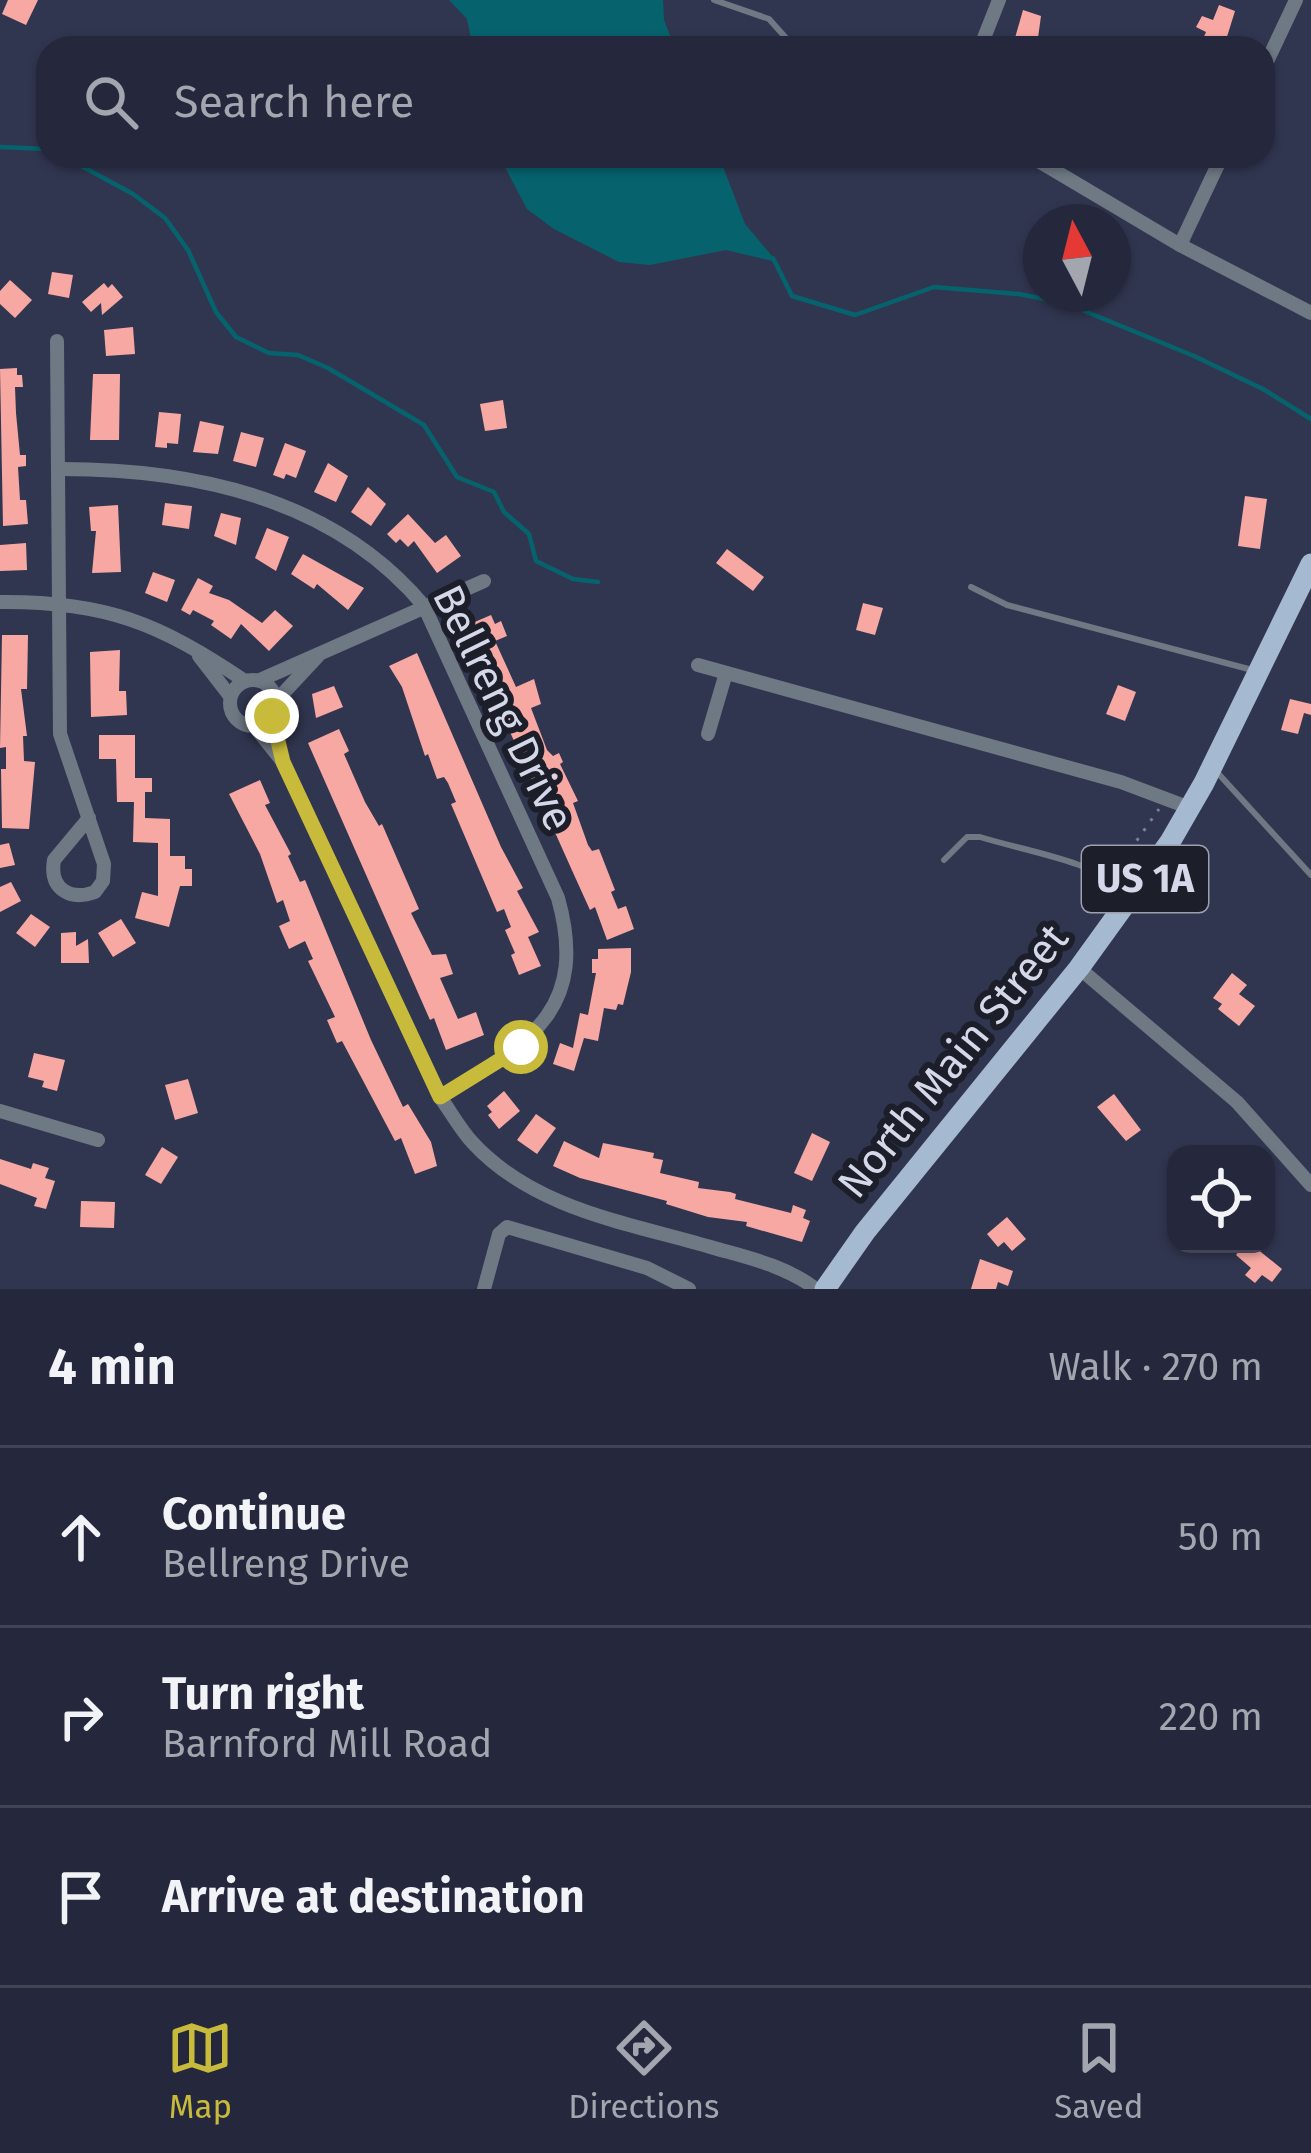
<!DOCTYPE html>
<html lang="en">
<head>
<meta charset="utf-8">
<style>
	body { margin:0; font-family:"Fira Sans",sans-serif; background:#2d3043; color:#f1f3f6 }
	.controls { position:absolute; right:36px; bottom:36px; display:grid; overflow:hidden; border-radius:24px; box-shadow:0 3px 9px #0004 }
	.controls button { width:108px; height:108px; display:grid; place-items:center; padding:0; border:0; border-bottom:3px solid #424456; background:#25283c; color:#f1f3f6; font:60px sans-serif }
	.compass { position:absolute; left:1023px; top:204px; width:108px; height:108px; border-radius:50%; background:#25283c; box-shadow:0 3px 9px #0004; rotate:353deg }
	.stop { position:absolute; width:36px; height:36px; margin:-27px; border:9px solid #c8bb3b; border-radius:50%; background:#fff }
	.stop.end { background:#c8bb3b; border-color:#fff; box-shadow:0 3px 12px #0008 }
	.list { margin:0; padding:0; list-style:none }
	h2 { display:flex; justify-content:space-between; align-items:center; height:156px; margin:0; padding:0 48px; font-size:51px }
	h2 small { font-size:39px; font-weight:400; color:#a3a6af }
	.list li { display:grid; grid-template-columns:78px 1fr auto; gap:36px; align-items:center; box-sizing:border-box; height:180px; padding:0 48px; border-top:3px solid #424456 }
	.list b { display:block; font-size:45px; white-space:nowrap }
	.list p { margin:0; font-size:39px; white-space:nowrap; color:#a3a6af }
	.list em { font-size:39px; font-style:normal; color:#a3a6af }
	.icon { flex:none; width:66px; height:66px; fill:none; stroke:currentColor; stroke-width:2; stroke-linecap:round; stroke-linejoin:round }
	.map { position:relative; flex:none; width:1311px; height:1289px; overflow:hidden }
	.search { position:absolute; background:#25283c; box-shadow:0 3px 9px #0004; left:36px; right:36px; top:36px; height:132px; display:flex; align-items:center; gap:30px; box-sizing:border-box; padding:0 42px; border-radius:36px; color:#a3a6af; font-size:45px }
	.sheet { height:696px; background:#25283c }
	nav { display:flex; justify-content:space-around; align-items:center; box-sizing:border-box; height:168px; border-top:3px solid #424456; background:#25283c; font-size:33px; color:#a3a6af }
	nav a { display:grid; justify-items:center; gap:6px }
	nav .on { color:#c8bb3b }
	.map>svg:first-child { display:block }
	.water { fill:#06636d }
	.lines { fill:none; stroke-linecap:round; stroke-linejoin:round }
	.stream { stroke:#06636d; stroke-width:4.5 }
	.building { fill:#f8a8a3 }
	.path { stroke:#7b7f95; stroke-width:3; stroke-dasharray:3 9; stroke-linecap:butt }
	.lane { stroke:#6f7984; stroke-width:6 }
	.street { stroke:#6f7984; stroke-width:14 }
	.primary { stroke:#a5b9d0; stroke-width:21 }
	.route { stroke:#c8bb3b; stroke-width:15 }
	.labels { text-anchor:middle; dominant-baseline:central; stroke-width:12; stroke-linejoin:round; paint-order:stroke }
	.shield { fill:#1c1e2a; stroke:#9da0af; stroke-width:3 }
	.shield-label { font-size:39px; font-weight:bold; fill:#d4d8e8 }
	.street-label { font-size:42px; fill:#d4d8e8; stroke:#1c1e2a }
</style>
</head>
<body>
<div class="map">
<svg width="1311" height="1289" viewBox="0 0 1311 1289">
	<rect width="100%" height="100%" fill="#313650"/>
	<!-- water -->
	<g class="water">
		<polygon points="449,0 663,0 664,20 675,48 473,48 467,19"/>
		<polygon points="499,156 719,156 745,224 777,262 726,250 650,265 619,262 554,229 527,209"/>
	</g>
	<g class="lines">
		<!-- stream -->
		<g class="stream">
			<polyline points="0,147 48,149"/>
			<polyline points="63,156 133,194 165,218 188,250 216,312 236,337 269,353 298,355 328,368 424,425 457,477 494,492 504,512 529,534 536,561 573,579 598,582"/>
			<polyline points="773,258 792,296 855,315 934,287 1019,294 1065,303 1194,356 1263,389 1311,419"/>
		</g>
	</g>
	<!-- building -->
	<g class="building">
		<polygon points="8,0 38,0 26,25 2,14"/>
		<polygon points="1219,5 1235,11 1226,40 1222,38 1217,48 1199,48 1206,32 1196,27 1202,16 1213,20"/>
		<polygon points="1023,10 1041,16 1037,45 1015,38"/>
		<polygon points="52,272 73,275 69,298 48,294"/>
		<polygon points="10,280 32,300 15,318 0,304 0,291"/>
		<polygon points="104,283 108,288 112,284 123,297 102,315 101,303 91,312 82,302"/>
		<polygon points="133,327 135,354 106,356 104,330"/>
		<polygon points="17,368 17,375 22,375 23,387 15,387 16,413 20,455 26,455 26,466 18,467 20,500 26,500 28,524 3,526 0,369"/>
		<polygon points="93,374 120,374 119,440 90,440"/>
		<polygon points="503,400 507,428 485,431 480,404"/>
		<polygon points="159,412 181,414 178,444 167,443 167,448 155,447"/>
		<polygon points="200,421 224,426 218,454 193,452"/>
		<polygon points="241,432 264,438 256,467 233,461"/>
		<polygon points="285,443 306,451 296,478 286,474 284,479 273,475"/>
		<polygon points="328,463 348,476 336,502 314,492"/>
		<polygon points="368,487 386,504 371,526 351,512"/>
		<polygon points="1245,496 1267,499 1260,549 1238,546"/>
		<polygon points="165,503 192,506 189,529 162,525"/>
		<polygon points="118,505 121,572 92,573 96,531 91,531 89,507"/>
		<polygon points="221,513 241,518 236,545 214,536"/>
		<polygon points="408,514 435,543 446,535 461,556 437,573 414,541 408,547 400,539 396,543 387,534"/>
		<polygon points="267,528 289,537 276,571 255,558"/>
		<polygon points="26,543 27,570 0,571 0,545"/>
		<polygon points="727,549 764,577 753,591 716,563"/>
		<polygon points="303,554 364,588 348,610 317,584 314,589 291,574"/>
		<polygon points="153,572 175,580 167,602 145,593"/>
		<polygon points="198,578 213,586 209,593 229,600 262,623 275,610 293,626 269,651 241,624 231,639 211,625 214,621 193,610 190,615 181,610"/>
		<polygon points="863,603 883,608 875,635 856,630"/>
		<polygon points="491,615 495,624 501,621 507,636 495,641 516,687 534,679 541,704 531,708 547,750 553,756 559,753 563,762 560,764 578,801 573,803 588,845 592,851 599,849 615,890 611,892 618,909 626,906 634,929 607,940 595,907 590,910 575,877 463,627"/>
		<polygon points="2,635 28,635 27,689 21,689 27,736 23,736 24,761 35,762 29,829 2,828 1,769 6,769 6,747 0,748"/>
		<polygon points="120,650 119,691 126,691 127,715 91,717 90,652"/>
		<polygon points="417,653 501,847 523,888 517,891 539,932 528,937 541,966 519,975 511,955 515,953 505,930 511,927 504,909 497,912 451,804 456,802 448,783 444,777 437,779 428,754 425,756 402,687 389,666"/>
		<polygon points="1118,685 1136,692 1125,721 1106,714"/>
		<polygon points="334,686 343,707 316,718 312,694"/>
		<polygon points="1290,699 1311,704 1311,715 1304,713 1298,734 1281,730"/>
		<polygon points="339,729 349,751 344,754 365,802 379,826 382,824 419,909 411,913 432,955 446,954 453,974 440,978 458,1019 476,1012 484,1035 446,1050 434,1018 430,1020 308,743"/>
		<polygon points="99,735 135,735 135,778 152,778 152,792 145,792 145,818 170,819 170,856 185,856 185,869 192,869 192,886 180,886 169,927 135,918 142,892 158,896 158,843 133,842 134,802 117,802 116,759 99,759"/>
		<polygon points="260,780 270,803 265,805 291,854 288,856 300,882 305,880 371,1040 403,1107 408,1104 431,1142 437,1166 415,1174 401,1138 395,1141 342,1041 337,1043 327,1020 335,1017 308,961 313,959 305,941 289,949 279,926 290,921 283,900 277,903 260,854 229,794"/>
		<polygon points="9,843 15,865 0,868 0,845"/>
		<polygon points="11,882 21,901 0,912 0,887"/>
		<polygon points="31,914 50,927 35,947 16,933"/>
		<polygon points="121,919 136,943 113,957 98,933"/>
		<polygon points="76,932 76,946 88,939 89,963 61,963 61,933"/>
		<polygon points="631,948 631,972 623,1005 618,1004 616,1010 604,1008 598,1041 584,1038 574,1071 553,1064 560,1043 573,1048 580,1013 588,1015 596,973 592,973 592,959 598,959 598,949"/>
		<polygon points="1232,973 1247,985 1239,994 1255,1006 1239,1026 1218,1009 1222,1004 1213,998"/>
		<polygon points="34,1053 65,1060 57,1091 42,1087 44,1081 28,1077"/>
		<polygon points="188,1079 198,1113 175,1120 165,1085"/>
		<polygon points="504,1091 520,1111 499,1129 488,1115 492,1112 487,1106"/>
		<polygon points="1114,1094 1141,1130 1126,1141 1097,1107"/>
		<polygon points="536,1114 556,1128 537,1154 517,1140"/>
		<polygon points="812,1133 830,1142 812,1181 794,1173"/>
		<polygon points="564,1141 599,1158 603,1143 654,1153 653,1158 663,1160 660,1173 699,1182 698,1188 730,1192 736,1194 735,1199 791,1213 793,1205 806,1210 803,1218 810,1221 802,1242 746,1226 747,1222 708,1217 666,1204 667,1201 580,1178 553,1166"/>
		<polygon points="162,1147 178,1157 161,1184 145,1175"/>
		<polygon points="0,1159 31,1169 33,1163 49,1168 45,1178 55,1181 46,1209 34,1206 37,1198 0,1184"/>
		<polygon points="81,1201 115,1202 114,1228 80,1227"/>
		<polygon points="1007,1217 1026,1239 1012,1251 1004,1242 998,1247 987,1234"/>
		<polygon points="1244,1244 1251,1244 1282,1269 1272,1282 1262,1275 1255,1283 1245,1275 1251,1268 1236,1255"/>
		<polygon points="980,1259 1013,1271 1008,1286 998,1282 996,1289 971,1289"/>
	</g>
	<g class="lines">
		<!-- path -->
		<polyline class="path" points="1116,870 1159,809"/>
		<!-- lane -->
		<g class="lane">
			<polyline points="714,0 769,19 795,48"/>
			<polyline points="971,587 1007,605 1256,671"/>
			<polyline points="1215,770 1311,875"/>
			<path d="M944 860 967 837H980C1029 852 1088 860 1130 891"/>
		</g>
		<!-- street -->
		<g class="street">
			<polyline points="980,48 999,0"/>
			<polyline points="1263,70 1296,0"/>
			<polyline points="1030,156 1180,245 1311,313"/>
			<polyline points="1180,245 1222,156"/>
			<path d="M57 341 60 734 104 864 103 881 95 892C70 901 49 889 54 860L89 818"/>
			<path d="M61 469C195 469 334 498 424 606L558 898C590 1013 526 1044 440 1097"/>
			<path d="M0 602C105 601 159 623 245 681"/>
			<polyline points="199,656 230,696"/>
			<polyline points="698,665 1121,782 1190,808"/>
			<circle cx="253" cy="703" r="23"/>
			<polyline points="260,680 484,581"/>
			<polyline points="276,701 318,656"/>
			<path d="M255 727 283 762 440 1097C451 1112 460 1129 472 1142 534 1210 630 1223 714 1248 749 1258 786 1266 816 1289"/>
			<polyline points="708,734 726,673"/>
			<polyline points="1079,968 1237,1102 1311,1185"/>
			<polyline points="0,1111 98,1140"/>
			<polyline points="484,1289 499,1234 507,1227 647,1268 689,1289"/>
		</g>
		<!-- primary -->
		<polyline class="primary" points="825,1289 865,1232 1079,968 1170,842 1204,783 1311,564"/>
	</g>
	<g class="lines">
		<!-- route -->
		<polyline class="route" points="272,716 283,762 440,1097 521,1047"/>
	</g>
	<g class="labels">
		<!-- shield labels -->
		<rect class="shield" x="1082" y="846" width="126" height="66" rx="9"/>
		<g class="shield-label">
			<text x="1145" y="879">US 1A</text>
		</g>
		<!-- street labels -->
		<g class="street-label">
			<text transform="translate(503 708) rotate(64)">Bellreng Drive</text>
			<text transform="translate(953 1061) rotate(-51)">North Main Street</text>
		</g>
	</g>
</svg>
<div class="controls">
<button><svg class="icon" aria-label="locate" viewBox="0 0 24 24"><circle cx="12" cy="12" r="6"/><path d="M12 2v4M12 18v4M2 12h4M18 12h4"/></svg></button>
</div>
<svg class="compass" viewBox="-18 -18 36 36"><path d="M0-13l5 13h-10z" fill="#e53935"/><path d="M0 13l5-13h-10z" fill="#a3a6af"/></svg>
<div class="stop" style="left:521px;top:1047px"></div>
<div class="stop end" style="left:272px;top:716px"></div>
<div class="search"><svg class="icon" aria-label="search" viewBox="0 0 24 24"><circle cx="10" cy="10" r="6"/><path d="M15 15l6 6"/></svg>Search here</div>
</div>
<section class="sheet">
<h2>4 min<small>Walk · 270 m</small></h2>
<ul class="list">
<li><svg class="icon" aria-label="ahead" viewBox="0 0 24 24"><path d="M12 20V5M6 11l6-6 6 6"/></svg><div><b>Continue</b><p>Bellreng Drive</p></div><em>50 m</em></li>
<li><svg class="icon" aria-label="right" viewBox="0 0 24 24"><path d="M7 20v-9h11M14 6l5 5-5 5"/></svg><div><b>Turn right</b><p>Barnford Mill Road</p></div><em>220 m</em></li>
<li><svg class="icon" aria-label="arrive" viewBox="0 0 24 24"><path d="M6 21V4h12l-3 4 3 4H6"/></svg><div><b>Arrive at destination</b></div></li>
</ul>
</section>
<nav>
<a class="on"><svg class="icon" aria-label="map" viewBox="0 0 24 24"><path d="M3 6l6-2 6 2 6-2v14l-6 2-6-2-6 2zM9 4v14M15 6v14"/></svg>Map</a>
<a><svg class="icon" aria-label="directions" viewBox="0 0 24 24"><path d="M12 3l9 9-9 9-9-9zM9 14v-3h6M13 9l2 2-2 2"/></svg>Directions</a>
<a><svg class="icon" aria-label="saved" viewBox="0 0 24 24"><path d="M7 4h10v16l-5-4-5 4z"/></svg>Saved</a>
</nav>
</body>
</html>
